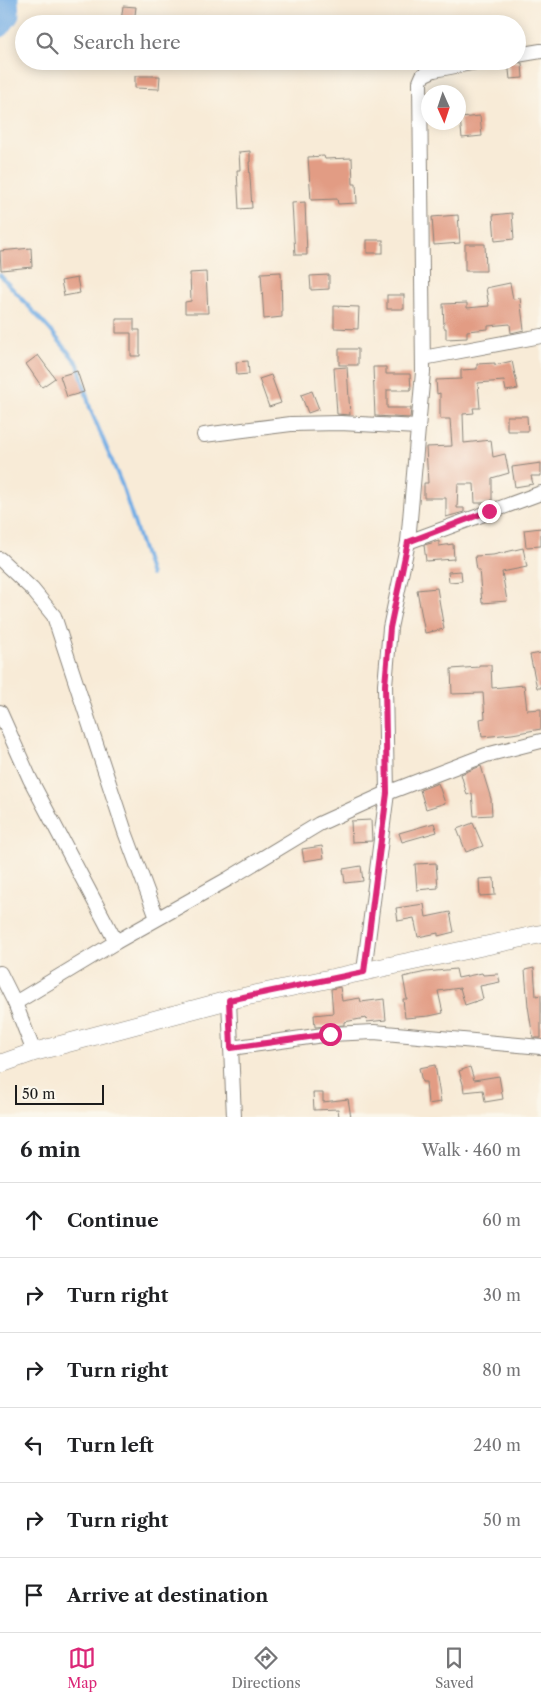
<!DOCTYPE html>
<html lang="en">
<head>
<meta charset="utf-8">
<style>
	body { margin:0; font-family:"Libre Caslon Text",serif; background:#f6f6f6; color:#202124 }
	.compass { position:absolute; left:421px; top:85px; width:45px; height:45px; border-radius:50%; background:#fff; box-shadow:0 2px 12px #0003; rotate:177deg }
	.scale { position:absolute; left:15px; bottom:12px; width:89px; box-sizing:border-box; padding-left:5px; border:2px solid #1c1c1c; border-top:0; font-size:14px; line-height:18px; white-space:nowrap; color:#1c1c1c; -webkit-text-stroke:4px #fbf7ec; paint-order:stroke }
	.stop { position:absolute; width:15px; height:15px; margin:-11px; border:4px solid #db2777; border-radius:50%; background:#fff }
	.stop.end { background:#db2777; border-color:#fff; box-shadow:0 1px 5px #0008 }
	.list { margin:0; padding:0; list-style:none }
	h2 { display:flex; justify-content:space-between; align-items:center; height:65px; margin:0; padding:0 20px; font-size:21px }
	h2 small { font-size:16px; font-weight:400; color:#757577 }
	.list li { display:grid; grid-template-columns:32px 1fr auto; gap:15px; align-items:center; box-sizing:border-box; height:75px; padding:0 20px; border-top:1px solid #e0e0e0 }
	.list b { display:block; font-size:19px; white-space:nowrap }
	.list em { font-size:16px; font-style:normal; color:#757577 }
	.icon { flex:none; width:28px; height:28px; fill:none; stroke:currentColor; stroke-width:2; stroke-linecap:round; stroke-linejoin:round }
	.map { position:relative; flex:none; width:541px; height:1117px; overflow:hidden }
	.search { position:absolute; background:#fff; box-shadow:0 2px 12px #0003; left:15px; right:15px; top:15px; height:55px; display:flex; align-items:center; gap:12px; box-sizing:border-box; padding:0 18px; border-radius:28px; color:#757577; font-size:19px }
	.sheet { height:515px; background:#fff }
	nav { display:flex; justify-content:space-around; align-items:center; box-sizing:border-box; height:70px; border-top:1px solid #e0e0e0; background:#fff; font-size:14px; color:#757577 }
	nav a { display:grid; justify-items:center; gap:2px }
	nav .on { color:#db2777 }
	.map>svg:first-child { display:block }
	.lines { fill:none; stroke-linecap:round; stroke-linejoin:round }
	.stream { stroke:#75aee5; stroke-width:4 }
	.river { stroke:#75aee5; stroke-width:21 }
	.building { fill:#e29c84 }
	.minor-casing { stroke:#8a847a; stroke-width:16 }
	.tertiary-casing { stroke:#8a847a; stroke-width:19 }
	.minor { stroke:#fff; stroke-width:14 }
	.tertiary { stroke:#fff; stroke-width:18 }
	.route { stroke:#db2777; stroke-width:6 }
</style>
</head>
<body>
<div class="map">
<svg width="541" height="1117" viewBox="0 0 541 1117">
	<rect width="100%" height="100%" fill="#fbf7ec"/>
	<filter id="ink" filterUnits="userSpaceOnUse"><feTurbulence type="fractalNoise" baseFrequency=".02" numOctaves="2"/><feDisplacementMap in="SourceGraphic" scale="10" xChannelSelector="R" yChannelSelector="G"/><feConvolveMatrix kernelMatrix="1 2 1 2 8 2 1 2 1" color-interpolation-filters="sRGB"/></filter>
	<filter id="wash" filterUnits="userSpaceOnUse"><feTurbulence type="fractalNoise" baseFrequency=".0096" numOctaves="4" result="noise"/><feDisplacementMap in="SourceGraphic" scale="20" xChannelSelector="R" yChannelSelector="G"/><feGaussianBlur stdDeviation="1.12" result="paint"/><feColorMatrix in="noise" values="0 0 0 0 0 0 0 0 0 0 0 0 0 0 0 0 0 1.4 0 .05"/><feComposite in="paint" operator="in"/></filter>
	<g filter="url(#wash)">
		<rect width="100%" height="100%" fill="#f8ebd7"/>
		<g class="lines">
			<!-- stream -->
			<polyline class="stream" points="0,275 51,331 78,364 90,408 122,485 151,575"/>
			<!-- river -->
			<polyline class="river" points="0,27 9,15 8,0"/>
		</g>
		<g id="blocks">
			<!-- building -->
			<g class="building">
				<polygon points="123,6 136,7 134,23 121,22"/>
				<polygon points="508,61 522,63 523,78 510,79"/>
				<polygon points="135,76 160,76 159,89 135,88"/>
				<polygon points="480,116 482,136 462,138 460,118"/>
				<polygon points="250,151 250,162 249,162 252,208 239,209 237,170 240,170 239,152"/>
				<polygon points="324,156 325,159 352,158 353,184 356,184 357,203 338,204 337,199 311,200 308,157"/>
				<polygon points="305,202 307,255 295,255 292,203"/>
				<polygon points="512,213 514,239 495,241 493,215"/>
				<polygon points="458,215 460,243 434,245 432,217"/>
				<rect x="367" y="240" width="16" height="13"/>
				<polygon points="465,244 485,244 486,271 465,271"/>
				<polygon points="31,248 32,267 1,270 0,251"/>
				<polygon points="206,272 208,313 185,313 185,302 191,301 190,273"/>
				<polygon points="281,272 282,317 264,319 261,273"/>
				<polygon points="329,275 329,289 311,290 310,276"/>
				<polygon points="77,278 80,293 64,296 61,281"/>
				<polygon points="510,283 513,299 520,298 524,330 511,333 510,324 488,326 488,329 467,331 467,338 446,339 446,328 444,328 443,304 467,303 467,308 489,306 486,288"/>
				<rect x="387" y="295" width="17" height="14"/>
				<polygon points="334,306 359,307 358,329 334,328"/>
				<polygon points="116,319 134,319 134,330 140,330 140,356 131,356 131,333 116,333"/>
				<rect x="339" y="349" width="19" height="16"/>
				<polygon points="38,355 55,378 42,387 26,364"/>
				<polygon points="248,361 249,374 237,375 236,362"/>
				<polygon points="512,361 518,389 506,391 504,381 478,383 480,408 473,408 474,413 463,414 464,443 491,440 493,457 505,454 509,473 492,478 492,502 490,503 475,503 474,484 458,484 457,508 464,508 464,512 446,517 446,498 424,498 424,483 428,483 426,447 452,446 450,419 440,419 440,393 437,394 436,380 461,379 461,370 477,369 477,364 495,363 495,365"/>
				<polygon points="347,367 350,415 337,414 334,368"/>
				<polygon points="373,367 386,367 386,374 410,374 411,390 387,390 387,408 411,408 410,418 375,416"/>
				<polygon points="77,371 84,392 67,397 60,376"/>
				<polygon points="271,375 281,403 269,407 259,379"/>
				<polygon points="312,391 319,409 308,413 301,395"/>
				<polygon points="507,416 527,416 528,431 507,431"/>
				<polygon points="541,463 541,476 531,476 533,484 515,487 512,467"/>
				<polygon points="541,528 541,546 526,547 524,530"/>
				<polygon points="439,541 439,546 453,544 454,559 426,561 424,545"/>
				<polygon points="523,548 527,567 502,572 507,601 482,603 479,570 477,570 475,556 493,555"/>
				<polygon points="461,571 462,581 449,582 448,572"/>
				<polygon points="437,588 444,629 425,633 417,590"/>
				<polygon points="541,653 541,688 537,688 530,655"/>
				<polygon points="479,665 491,665 492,688 524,685 527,710 541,709 541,729 512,734 482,737 480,719 485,718 483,693 452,694 451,669 479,667"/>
				<polygon points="481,766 491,799 492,815 474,816 472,793 467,795 461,774"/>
				<polygon points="438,783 445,803 426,809 420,790"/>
				<polygon points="371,820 372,841 352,842 351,821"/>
				<polygon points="434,823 437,832 402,842 399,833"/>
				<polygon points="473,823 483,846 466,852 457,829"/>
				<polygon points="322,846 324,858 304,861 302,849"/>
				<polygon points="436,863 438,888 417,890 415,864"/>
				<polygon points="361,866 363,881 345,883 343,869"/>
				<polygon points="494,878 495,895 480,896 479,879"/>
				<polygon points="424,904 426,917 450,912 454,932 438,936 438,933 418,937 414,918 398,921 396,908"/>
				<polygon points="534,968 536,996 541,995 541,1038 533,1038 528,1006 525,970"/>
				<polygon points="456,969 458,978 482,973 483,975 498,974 500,982 480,986 483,999 465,1005 460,988 438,991 443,1013 429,1016 405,1018 403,999 407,999 403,977 426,972"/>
				<polygon points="340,987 342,1001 360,998 361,1002 384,999 386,1020 367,1022 366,1018 344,1022 344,1025 315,1027 314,1015 333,1013 331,989"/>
				<polygon points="435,1065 441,1102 428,1104 426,1082 422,1082 419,1068"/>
				<polygon points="470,1067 474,1080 499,1076 503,1099 485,1102 483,1090 464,1092 463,1084 459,1071"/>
				<polygon points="313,1093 323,1093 323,1102 348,1099 351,1117 339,1117 338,1109 314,1110"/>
			</g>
		</g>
	</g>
	<g filter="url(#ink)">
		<use href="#blocks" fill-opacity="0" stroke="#8a847a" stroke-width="1"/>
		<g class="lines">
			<defs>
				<g id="minor">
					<polyline points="517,55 541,51"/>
					<polyline points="423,358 541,336"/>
					<polyline points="204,435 291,424 340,423 418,427"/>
					<polyline points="408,542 541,493"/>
					<polyline points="0,559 32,589 54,616 125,832 157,918"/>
					<polyline points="0,712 30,779 116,942"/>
					<polyline points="364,971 387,793 385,685 390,628 408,542 423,372 420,82 423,75 434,70 482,61"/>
					<polyline points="0,973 15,1003 34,1052"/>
					<polyline points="229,1000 234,1117"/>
					<polyline points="15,1003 116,942 228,879 319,824 387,793 486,755 541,741"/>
					<polyline points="231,1048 330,1034 374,1032 541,1047"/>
				</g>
				<polyline id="tertiary" points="0,1064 34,1052 229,1000 541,934"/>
			</defs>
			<!-- minor casing -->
			<use href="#minor" class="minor-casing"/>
			<!-- tertiary casing -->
			<use href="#tertiary" class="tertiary-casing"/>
			<!-- minor -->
			<use href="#minor" class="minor"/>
			<!-- tertiary -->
			<use href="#tertiary" class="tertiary"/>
		</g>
	</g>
	<g class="lines" filter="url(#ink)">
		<!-- route -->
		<polyline class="route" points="330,1034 231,1048 229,1000 364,972 387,793 385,685 390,628 408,542 489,511"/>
	</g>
</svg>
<svg class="compass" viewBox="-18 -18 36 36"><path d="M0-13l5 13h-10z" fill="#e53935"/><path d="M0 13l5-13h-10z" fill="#757577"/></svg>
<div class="scale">50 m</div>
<div class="stop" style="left:330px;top:1034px"></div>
<div class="stop end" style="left:489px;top:511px"></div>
<div class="search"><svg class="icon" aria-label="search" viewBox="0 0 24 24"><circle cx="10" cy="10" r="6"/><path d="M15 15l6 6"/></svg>Search here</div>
</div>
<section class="sheet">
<h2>6 min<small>Walk · 460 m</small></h2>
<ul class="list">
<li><svg class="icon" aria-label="ahead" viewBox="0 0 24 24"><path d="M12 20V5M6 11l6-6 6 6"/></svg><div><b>Continue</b></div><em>60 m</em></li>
<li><svg class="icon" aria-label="right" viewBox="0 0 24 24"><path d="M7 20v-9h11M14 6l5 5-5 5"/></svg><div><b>Turn right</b></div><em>30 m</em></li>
<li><svg class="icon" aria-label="right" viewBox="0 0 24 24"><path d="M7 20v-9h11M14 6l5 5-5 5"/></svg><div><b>Turn right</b></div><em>80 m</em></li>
<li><svg class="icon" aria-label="left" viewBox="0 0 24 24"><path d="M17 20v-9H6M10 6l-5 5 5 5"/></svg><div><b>Turn left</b></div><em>240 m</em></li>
<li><svg class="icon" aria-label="right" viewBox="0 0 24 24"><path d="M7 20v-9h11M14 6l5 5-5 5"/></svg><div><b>Turn right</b></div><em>50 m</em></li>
<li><svg class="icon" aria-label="arrive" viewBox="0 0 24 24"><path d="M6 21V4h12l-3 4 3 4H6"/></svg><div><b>Arrive at destination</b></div></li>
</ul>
</section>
<nav>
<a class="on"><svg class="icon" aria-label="map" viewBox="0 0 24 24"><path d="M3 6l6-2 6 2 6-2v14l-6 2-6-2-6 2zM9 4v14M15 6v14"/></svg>Map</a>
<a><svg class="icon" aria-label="directions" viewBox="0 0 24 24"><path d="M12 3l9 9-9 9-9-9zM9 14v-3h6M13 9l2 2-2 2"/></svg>Directions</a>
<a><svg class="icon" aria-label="saved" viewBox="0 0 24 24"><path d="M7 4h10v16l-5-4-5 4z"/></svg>Saved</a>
</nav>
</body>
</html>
